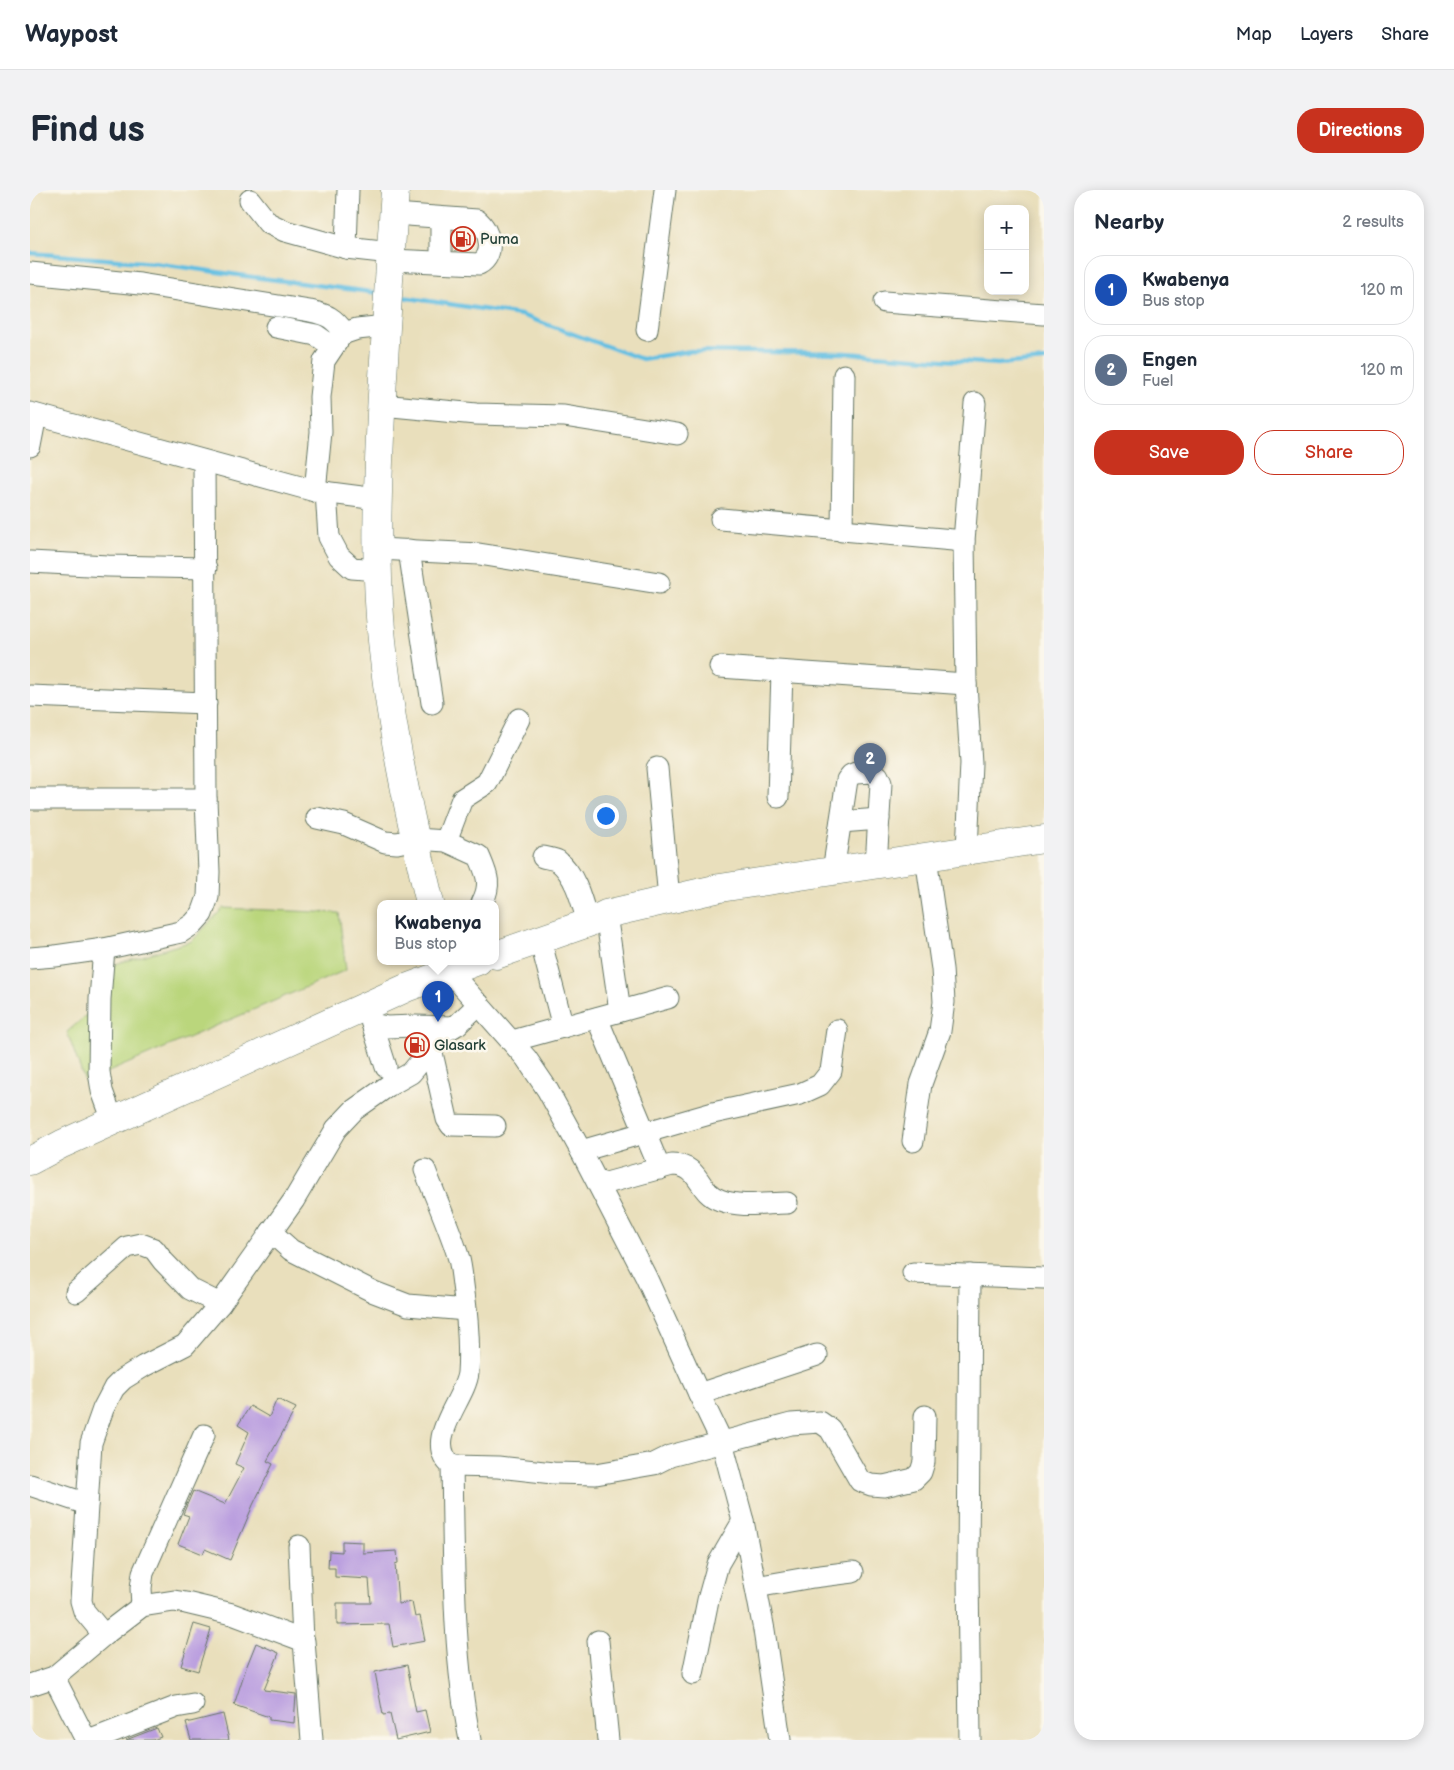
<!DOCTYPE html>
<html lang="en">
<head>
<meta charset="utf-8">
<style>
	body { margin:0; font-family:"Balsamiq Sans",sans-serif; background:#f2f2f3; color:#1f2937 }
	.controls { position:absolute; right:15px; top:15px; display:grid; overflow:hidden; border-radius:10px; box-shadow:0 2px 12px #0003 }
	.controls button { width:45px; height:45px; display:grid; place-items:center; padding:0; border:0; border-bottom:1px solid #e0e1e3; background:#fff; color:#1f2937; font:25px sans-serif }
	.you { position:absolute; left:575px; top:625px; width:18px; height:18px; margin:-12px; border:4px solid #fff; border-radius:50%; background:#1a73e8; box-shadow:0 0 0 8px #1a73e833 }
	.badge { display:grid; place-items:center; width:32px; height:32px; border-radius:50%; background:#c8321e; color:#fff; font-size:16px; font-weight:700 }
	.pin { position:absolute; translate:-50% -41px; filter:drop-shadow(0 1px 2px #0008) }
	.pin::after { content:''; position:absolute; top:26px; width:18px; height:15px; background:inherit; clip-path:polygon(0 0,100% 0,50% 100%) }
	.popup { position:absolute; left:347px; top:710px; width:122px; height:65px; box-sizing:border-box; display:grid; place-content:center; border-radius:10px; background:#fff; filter:drop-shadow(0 1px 4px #0005); font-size:16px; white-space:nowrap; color:#747a83 }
	.popup b { font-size:19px; color:#1f2937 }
	.popup::after { content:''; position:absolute; left:50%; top:100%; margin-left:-10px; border:10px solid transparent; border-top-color:#fff }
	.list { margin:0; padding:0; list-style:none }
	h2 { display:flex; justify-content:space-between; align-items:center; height:65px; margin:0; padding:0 20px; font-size:21px }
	h2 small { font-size:16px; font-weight:400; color:#747a83 }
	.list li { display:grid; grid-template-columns:32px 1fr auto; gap:15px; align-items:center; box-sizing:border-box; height:70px; margin:0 10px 10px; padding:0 10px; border:1px solid #e0e1e3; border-radius:20px }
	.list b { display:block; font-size:19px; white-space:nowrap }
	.list p { margin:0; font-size:16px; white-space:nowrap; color:#747a83 }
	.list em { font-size:16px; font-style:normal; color:#747a83 }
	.actions { display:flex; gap:10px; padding:15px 20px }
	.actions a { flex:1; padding:11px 0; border:1px solid #c8321e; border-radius:20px; text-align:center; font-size:18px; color:#c8321e }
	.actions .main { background:#c8321e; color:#fff }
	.map { position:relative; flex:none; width:1014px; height:1550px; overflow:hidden; border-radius:20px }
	header { display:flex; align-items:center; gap:30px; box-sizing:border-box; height:70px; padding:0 25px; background:#fff; border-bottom:1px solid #e0e1e3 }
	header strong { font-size:24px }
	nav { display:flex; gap:28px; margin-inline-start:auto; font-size:18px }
	.intro { display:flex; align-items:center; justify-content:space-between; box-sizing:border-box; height:120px; padding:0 30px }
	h1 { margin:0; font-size:35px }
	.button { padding:12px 22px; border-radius:20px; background:#c8321e; color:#fff; font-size:18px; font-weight:700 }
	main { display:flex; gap:30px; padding:0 30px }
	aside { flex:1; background:#fff; border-radius:20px; box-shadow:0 2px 12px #0003 }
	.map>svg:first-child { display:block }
	.green { fill:#bad67c; stroke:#6c8a58 }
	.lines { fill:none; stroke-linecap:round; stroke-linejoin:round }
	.stream { stroke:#65bfe2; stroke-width:4.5 }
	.building { fill:#b99ddf }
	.minor-casing { stroke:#667664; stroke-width:23 }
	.major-casing { stroke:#667664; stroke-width:29 }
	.minor { stroke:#fff; stroke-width:21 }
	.major { stroke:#fff; stroke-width:28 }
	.labels { text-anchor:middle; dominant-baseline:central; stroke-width:5; stroke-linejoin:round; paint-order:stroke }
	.poi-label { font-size:15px; fill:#1f3d34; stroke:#fbf7ec; text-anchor:start }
</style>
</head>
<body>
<header>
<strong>Waypost</strong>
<nav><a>Map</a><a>Layers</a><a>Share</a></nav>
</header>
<div class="intro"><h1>Find us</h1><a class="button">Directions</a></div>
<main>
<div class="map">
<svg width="1014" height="1550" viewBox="0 0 1014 1550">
	<rect width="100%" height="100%" fill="#fbf7ec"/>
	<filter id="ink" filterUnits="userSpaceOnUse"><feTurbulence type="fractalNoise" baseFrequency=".02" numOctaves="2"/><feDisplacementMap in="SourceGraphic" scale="10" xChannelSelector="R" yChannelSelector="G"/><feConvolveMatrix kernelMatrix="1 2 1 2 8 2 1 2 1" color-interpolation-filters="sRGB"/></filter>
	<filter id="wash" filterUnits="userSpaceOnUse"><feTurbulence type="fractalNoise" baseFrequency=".0096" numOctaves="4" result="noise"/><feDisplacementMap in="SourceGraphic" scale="20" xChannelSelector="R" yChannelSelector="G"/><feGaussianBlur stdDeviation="1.12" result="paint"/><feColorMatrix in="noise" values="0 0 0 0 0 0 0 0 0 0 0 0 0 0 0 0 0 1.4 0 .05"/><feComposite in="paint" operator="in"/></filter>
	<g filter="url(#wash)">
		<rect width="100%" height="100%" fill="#e9dfbc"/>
		<!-- green -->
		<polygon class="green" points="193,718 309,723 316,780 55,892 37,842 76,808 82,775 162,751"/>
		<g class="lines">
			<!-- stream -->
			<g class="stream">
				<polyline points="0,63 124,73 215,86 349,103"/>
				<polyline points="366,106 491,125 612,169 661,161 815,163 968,174 1014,170"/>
			</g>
		</g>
		<g id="blocks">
			<!-- building -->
			<g class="building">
				<polygon points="247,1209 266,1218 237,1271 243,1274 223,1315 200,1370 175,1359 173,1364 148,1354 159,1326 153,1324 163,1301 195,1314 214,1278 205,1274 219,1242 208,1235 220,1216 239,1227"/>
				<polygon points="312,1351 333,1352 333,1363 367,1361 368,1373 365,1374 368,1414 382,1412 385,1427 390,1426 395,1451 363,1457 359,1434 307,1435 307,1413 341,1413 339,1389 305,1387 305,1378 298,1378 299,1361 312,1362"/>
				<polygon points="164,1434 181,1439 168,1481 151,1476"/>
				<polygon points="226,1453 249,1463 234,1500 266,1504 264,1533 239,1530 239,1527 204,1515 216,1478"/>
				<polygon points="377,1475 386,1522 395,1520 400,1542 366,1550 360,1524 353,1525 345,1482"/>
				<polygon points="193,1524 199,1550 161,1550 156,1533"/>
				<polygon points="127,1538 131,1547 123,1550 96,1550"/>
			</g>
		</g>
	</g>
	<g filter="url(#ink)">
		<use href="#blocks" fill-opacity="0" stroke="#667664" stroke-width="1"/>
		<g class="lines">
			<defs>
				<g id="minor">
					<polyline points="220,10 238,33 255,41 316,58 361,63"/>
					<polyline points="316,58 318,0"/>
					<path d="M361 70 449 74C466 65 460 40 447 30L364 24"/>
					<polyline points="411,72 411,28"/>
					<path d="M0 83 110 94 280 121C298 125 303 127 315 143"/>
					<polyline points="854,112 1014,124"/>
					<polyline points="246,137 286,145 303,157"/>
					<polyline points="617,140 635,0"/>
					<polyline points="352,215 446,224 534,226 647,244"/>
					<polyline points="0,223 285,301 347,309"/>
					<polyline points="0,256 6,225"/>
					<polyline points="285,301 291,242 290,207 294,171 310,147 315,143 327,139 356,136"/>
					<polyline points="296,302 299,347 309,366 322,378 348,380"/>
					<polyline points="691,329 934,351"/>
					<polyline points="812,341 814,185"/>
					<polyline points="348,359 449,364 629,393"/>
					<polyline points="379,360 402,513"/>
					<polyline points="0,372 78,376 176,378"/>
					<polyline points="690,477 936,494"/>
					<polyline points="0,506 176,513"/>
					<polyline points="627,578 639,709"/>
					<polyline points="748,607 752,482"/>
					<polyline points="0,609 176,609"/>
					<path d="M287 628 314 634 355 652 367 653 386 649 416 651 449 666C457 685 462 694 452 713"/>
					<polyline points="811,632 849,629"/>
					<polyline points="416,651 432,609 457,593 489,529"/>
					<polyline points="937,660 941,573 936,494 934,351 945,213"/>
					<path d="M513 667C517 668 524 669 528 671 546 685 552 712 558 733"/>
					<polyline points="803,681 817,590 821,585 826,583 843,582 848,586 851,593 846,675"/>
					<polyline points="576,724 590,821"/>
					<polyline points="510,749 533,837"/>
					<polyline points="74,759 70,809 69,882 72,901 83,931"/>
					<polyline points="0,768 25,766 74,759 151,742 163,734 172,724 178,707 179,682 176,609 174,271"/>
					<polyline points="419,781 496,868 517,899 551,961 616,1087 669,1204 692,1252 713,1331 734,1440 750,1550"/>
					<polyline points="339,824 356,877"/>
					<polyline points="567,828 630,979"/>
					<polyline points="342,834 357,837 385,836 423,837"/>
					<polyline points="482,851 638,808"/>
					<polyline points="400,854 417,929 421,935 465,936"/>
					<polyline points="883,951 891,894 910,841 914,812 912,779 896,667"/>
					<polyline points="551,961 683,923 770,904 790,895 801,881 807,840"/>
					<path d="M395 980C406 1009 420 1039 429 1069 431 1077 432 1087 433 1095 437 1123 440 1155 438 1183 435 1210 392 1251 422 1276 424 1368 422 1460 440 1550"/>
					<path d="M569 995 642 975C672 975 666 1002 690 1010 711 1018 736 1013 757 1013"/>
					<polyline points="241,1042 261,1060 344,1102 378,1115 436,1120"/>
					<polyline points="883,1083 1014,1088"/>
					<polyline points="940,1085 938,1383 940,1550"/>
					<polyline points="46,1102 97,1057 111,1054 124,1059 133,1071 160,1099 190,1114"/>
					<polyline points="669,1204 787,1165"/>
					<polyline points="422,1276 468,1277 523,1283 566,1284 624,1274 640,1266 761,1234 790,1232 800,1239 830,1291 841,1295 854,1296 884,1289 891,1282 894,1272 895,1226"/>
					<polyline points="0,1295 57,1314"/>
					<polyline points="269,1356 273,1451"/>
					<polyline points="726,1397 783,1387 823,1382"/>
					<polyline points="112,1416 111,1398 113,1383 174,1245"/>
					<polyline points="74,1445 54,1421 51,1411 61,1253 73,1219 84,1198 93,1189 114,1176 155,1155 190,1114 264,1010 306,939 324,920 358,896 381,883 391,871 400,854 413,842 428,834 449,814"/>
					<polyline points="568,1451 578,1550"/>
					<polyline points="663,1484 678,1410 688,1374 713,1331"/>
					<polyline points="24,1487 56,1550"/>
					<polyline points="0,1495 24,1487 74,1445 112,1416 144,1411 156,1413 202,1424 274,1451 282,1550"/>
					<polyline points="61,1550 146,1517 163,1514"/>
				</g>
				<g id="major">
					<path d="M365 0C360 74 355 148 351 223 348 291 345 359 350 427 357 523 378 619 400 713"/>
					<polyline points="466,765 558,733 576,724 690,698 1014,649"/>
					<polyline points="0,971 32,954 376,798 448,771"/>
				</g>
			</defs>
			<!-- minor casing -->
			<use href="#minor" class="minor-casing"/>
			<!-- major casing -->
			<use href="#major" class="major-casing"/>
			<!-- minor -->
			<use href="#minor" class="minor"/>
			<!-- major -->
			<use href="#major" class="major"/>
		</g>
	</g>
	<!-- icons -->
	<defs>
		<symbol id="fuel-ring" viewBox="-11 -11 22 22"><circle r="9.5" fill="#fbf7ec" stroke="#c8321e" stroke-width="1.5"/><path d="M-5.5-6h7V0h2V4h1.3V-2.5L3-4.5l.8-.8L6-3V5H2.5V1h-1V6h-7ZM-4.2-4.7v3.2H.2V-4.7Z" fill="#c8321e"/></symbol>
	</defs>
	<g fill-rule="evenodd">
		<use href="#fuel-ring" x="419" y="35" width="28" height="28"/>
		<use href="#fuel-ring" x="373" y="841" width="28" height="28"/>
	</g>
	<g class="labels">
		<!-- poi labels -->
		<g class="poi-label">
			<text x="450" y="49">Puma</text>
			<text x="404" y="855">Glasark</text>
		</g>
	</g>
</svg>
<div class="controls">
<button>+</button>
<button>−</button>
</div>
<div class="you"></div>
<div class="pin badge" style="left:408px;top:832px;background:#1a4fb4">1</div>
<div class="popup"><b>Kwabenya</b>Bus stop</div>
<div class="pin badge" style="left:840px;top:594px;background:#5c6f8a">2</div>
</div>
<aside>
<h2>Nearby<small>2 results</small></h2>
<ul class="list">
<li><span class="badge" style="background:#1a4fb4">1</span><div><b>Kwabenya</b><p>Bus stop</p></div><em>120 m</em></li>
<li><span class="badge" style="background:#5c6f8a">2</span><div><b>Engen</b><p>Fuel</p></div><em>120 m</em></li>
</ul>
<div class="actions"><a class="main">Save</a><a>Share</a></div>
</aside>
</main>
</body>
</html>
